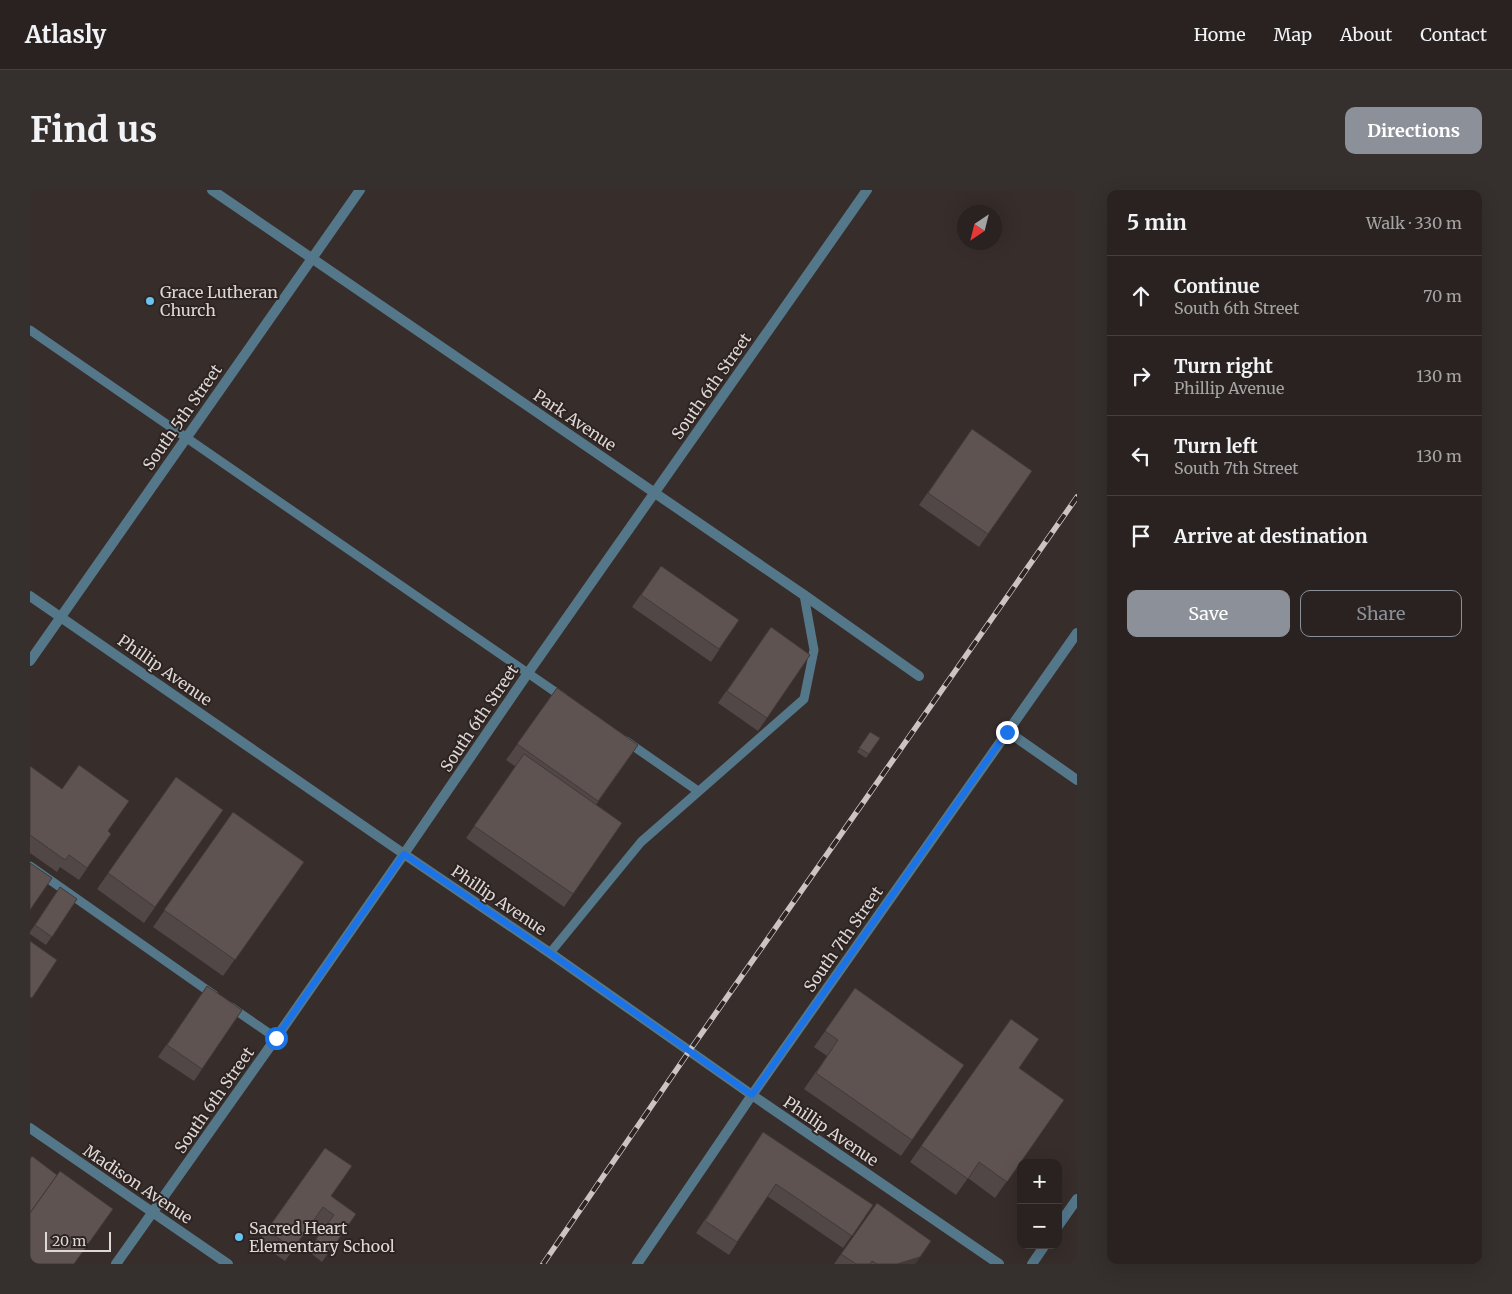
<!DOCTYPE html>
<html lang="en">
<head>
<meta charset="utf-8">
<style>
	body { margin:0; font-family:Merriweather,serif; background:#352f2d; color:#f1f3f6 }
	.controls { position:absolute; right:15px; bottom:15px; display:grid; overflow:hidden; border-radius:10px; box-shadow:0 5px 20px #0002 }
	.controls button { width:45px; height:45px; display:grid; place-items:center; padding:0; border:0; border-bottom:1px solid #453f3e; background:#292220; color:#f1f3f6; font:25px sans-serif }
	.compass { position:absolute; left:927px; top:15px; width:45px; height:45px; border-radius:50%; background:#292220; box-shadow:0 5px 20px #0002; rotate:215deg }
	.scale { position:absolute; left:15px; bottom:12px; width:66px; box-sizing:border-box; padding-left:5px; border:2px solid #ddd7d6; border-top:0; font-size:14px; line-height:18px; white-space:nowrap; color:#ddd7d6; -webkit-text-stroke:4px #2d2421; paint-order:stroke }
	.stop { position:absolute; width:15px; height:15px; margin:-11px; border:4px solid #1a73e8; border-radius:50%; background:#fff }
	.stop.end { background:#1a73e8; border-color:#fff; box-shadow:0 1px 5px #0008 }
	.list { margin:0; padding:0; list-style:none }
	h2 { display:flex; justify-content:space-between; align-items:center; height:65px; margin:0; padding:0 20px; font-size:21px }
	h2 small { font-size:16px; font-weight:400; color:#a5a4a5 }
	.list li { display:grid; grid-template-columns:32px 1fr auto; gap:15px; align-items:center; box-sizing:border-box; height:80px; padding:0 20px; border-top:1px solid #453f3e }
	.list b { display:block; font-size:19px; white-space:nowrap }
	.list p { margin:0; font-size:16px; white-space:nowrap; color:#a5a4a5 }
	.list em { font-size:16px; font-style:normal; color:#a5a4a5 }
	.actions { display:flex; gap:10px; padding:15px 20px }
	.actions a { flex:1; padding:11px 0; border:1px solid #8c9099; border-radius:10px; text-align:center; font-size:18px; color:#8c9099 }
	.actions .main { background:#8c9099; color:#fff }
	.icon { flex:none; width:28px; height:28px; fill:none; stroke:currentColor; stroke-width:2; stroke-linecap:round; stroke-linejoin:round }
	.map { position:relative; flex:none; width:1047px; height:1074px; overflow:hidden; border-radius:10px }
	header { display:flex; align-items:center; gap:30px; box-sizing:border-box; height:70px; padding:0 25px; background:#292220; border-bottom:1px solid #453f3e }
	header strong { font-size:24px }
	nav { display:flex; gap:28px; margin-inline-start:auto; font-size:18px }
	.intro { display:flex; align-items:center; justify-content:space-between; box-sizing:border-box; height:120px; padding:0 30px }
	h1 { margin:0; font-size:35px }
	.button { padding:12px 22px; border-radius:10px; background:#8c9099; color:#fff; font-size:18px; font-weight:700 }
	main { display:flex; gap:30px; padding:0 30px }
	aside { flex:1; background:#292220; border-radius:10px; box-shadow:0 5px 20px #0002 }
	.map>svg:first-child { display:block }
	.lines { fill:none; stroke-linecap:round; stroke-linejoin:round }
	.service { stroke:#54778a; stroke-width:9 }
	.minor { stroke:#54778a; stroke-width:10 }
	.tertiary { stroke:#54778a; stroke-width:10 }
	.rail-casing { stroke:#cbc4c3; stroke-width:5.5 }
	.rail { stroke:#2d2421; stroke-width:4; stroke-dasharray:11; stroke-linecap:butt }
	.wall { fill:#514746 }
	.shaded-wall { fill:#423a39 }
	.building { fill:#5e5351; stroke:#423a39 }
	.route { stroke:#1a73e8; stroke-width:6 }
	.poi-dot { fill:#6ac3f1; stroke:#2d2421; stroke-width:2 }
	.labels { text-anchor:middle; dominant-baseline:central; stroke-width:4; stroke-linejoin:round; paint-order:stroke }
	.poi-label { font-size:16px; fill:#ddd7d6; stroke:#2d2421; text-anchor:start }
	.street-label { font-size:16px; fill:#ddd7d6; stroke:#2d2421 }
</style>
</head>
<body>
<header>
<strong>Atlasly</strong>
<nav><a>Home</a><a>Map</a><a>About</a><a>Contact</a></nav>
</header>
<div class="intro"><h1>Find us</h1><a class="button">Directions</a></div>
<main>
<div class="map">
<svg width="1047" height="1074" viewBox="0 0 1047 1074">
	<rect width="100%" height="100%" fill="#372d2b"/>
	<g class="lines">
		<!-- service -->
		<g class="service">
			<polyline points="0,140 534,508"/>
			<polyline points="596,551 668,601"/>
			<polyline points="0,676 184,805"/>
			<polyline points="520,763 611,652 774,509 784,460 774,405"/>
			<polyline points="201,817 246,848"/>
		</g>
		<!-- minor -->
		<g class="minor">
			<polyline points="182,0 774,405 889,486"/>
			<polyline points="0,406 374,664 520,763 722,905 969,1074"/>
			<polyline points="0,471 330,0"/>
			<polyline points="977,541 1047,590"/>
			<polyline points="0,938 198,1074"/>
			<polyline points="1028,1036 1047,1009"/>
			<polyline points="86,1074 246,848 374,664 498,483 837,0"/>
			<polyline points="1002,1074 1015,1055"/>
		</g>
		<!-- tertiary -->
		<polyline class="tertiary" points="607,1074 722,905 1047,443"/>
		<defs>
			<polyline id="rail" points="513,1074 660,860 1047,307"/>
		</defs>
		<!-- rail casing -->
		<use href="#rail" class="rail-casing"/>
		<!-- rail -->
		<use href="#rail" class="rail"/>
	</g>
	<!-- wall -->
	<g class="wall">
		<polygon points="942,239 1002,281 949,357 889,315"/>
		<polygon points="631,376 709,430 681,472 602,417"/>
		<polygon points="741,437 780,465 728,541 688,513"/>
		<polygon points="527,498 608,555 566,615 592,633 534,717 436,648 486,577 476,570"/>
		<polygon points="840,542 850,548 836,568 827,562"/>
		<polygon points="0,576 81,644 49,690 30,677 27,682 0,663"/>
		<polygon points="146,587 193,620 114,733 67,699"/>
		<polygon points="203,622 274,672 193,786 123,737"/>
		<polygon points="30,697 47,709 16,755 0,744 0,742"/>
		<polygon points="177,796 212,820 164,891 128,867"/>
		<polygon points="825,798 934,875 871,966 774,899 797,866 784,857"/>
		<polygon points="981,829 989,878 1034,910 965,1008 938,988 926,1005 880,972"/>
		<polygon points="733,942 843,1015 813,1058 737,1006 699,1065 666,1043"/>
		<polygon points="295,958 301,1006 326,1024 292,1072 278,1061 295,1037 284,1030 255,1071 228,1052"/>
		<polygon points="847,1013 901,1051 885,1074 804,1074"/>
	</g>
	<!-- shaded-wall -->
	<polygon class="shaded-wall" points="890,1067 885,1074 867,1074"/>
	<!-- building -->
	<g class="building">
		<polygon points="942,239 1002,281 958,344 898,303"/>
		<polygon points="631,376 709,430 689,459 611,405"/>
		<polygon points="741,437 780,465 737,528 697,501"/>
		<polygon points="527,498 608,555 568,611 487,554"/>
		<polygon points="840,542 850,548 839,564 829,558"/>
		<polygon points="494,564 592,633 543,704 444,636"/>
		<polygon points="49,575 99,611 78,641 81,644 57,678 39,665 35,670 0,645 0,576 32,599"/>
		<polygon points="146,587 193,620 125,717 78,683"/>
		<polygon points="203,622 274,672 205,770 134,720"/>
		<polygon points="0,673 22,688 0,720"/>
		<polygon points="30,697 47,709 22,747 5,735"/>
		<polygon points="0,751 27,770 2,808 0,807"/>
		<polygon points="177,796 212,820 172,879 137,855"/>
		<polygon points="825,798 934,875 882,950 786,883 808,850 795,841"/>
		<polygon points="981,829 1009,849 989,878 1034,910 977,992 949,972 938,989 891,956"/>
		<polygon points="733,942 843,1015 822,1046 746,994 707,1052 675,1031"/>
		<polygon points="295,958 322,976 301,1006 326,1024 301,1060 286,1049 304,1025 293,1017 263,1059 237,1040"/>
		<polygon points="2,966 27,985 0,1023 0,969"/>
		<polygon points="30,981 83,1019 44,1074 0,1074 0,1023"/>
		<polygon points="847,1013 901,1051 890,1067 867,1074 847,1074 842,1071 840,1074 826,1074 811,1064"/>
	</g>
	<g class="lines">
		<!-- route -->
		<polyline class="route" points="246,848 374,664 520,763 722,905 977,542"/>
	</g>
	<!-- markers -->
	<g class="poi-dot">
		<circle cx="120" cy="111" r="5"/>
		<circle cx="209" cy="1047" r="5"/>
	</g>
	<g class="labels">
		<!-- poi labels -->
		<g class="poi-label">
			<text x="130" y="102">Grace Lutheran<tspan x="130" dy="18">Church</tspan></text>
			<text x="219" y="1038">Sacred Heart<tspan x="219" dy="18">Elementary School</tspan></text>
		</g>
		<!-- street labels -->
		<g class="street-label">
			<text transform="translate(681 196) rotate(-55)">South 6th Street</text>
			<text transform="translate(152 227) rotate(-55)">South 5th Street</text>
			<text transform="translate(545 230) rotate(34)">Park Avenue</text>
			<text transform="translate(135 480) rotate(35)">Phillip Avenue</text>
			<text transform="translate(449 528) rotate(-56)">South 6th Street</text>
			<text transform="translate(469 710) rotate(34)">Phillip Avenue</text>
			<text transform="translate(813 749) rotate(-55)">South 7th Street</text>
			<text transform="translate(184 910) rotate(-55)">South 6th Street</text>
			<text transform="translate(801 941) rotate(34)">Phillip Avenue</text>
			<text transform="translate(108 994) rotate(34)">Madison Avenue</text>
		</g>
	</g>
</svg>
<div class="controls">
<button>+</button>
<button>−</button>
</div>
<svg class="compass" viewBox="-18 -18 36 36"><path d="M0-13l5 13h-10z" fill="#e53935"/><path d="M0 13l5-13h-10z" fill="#a5a4a5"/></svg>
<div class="scale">20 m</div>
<div class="stop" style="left:246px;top:848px"></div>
<div class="stop end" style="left:977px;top:542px"></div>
</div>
<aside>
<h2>5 min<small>Walk · 330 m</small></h2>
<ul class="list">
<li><svg class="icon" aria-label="ahead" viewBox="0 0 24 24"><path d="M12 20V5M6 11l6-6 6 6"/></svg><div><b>Continue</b><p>South 6th Street</p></div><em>70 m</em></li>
<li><svg class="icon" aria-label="right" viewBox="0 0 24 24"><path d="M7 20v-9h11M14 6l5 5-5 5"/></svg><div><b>Turn right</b><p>Phillip Avenue</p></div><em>130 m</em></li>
<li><svg class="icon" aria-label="left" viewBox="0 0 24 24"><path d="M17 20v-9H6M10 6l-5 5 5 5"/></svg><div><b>Turn left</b><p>South 7th Street</p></div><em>130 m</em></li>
<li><svg class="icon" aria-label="arrive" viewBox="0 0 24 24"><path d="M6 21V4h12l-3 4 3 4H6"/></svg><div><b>Arrive at destination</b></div></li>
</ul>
<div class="actions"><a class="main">Save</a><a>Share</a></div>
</aside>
</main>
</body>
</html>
